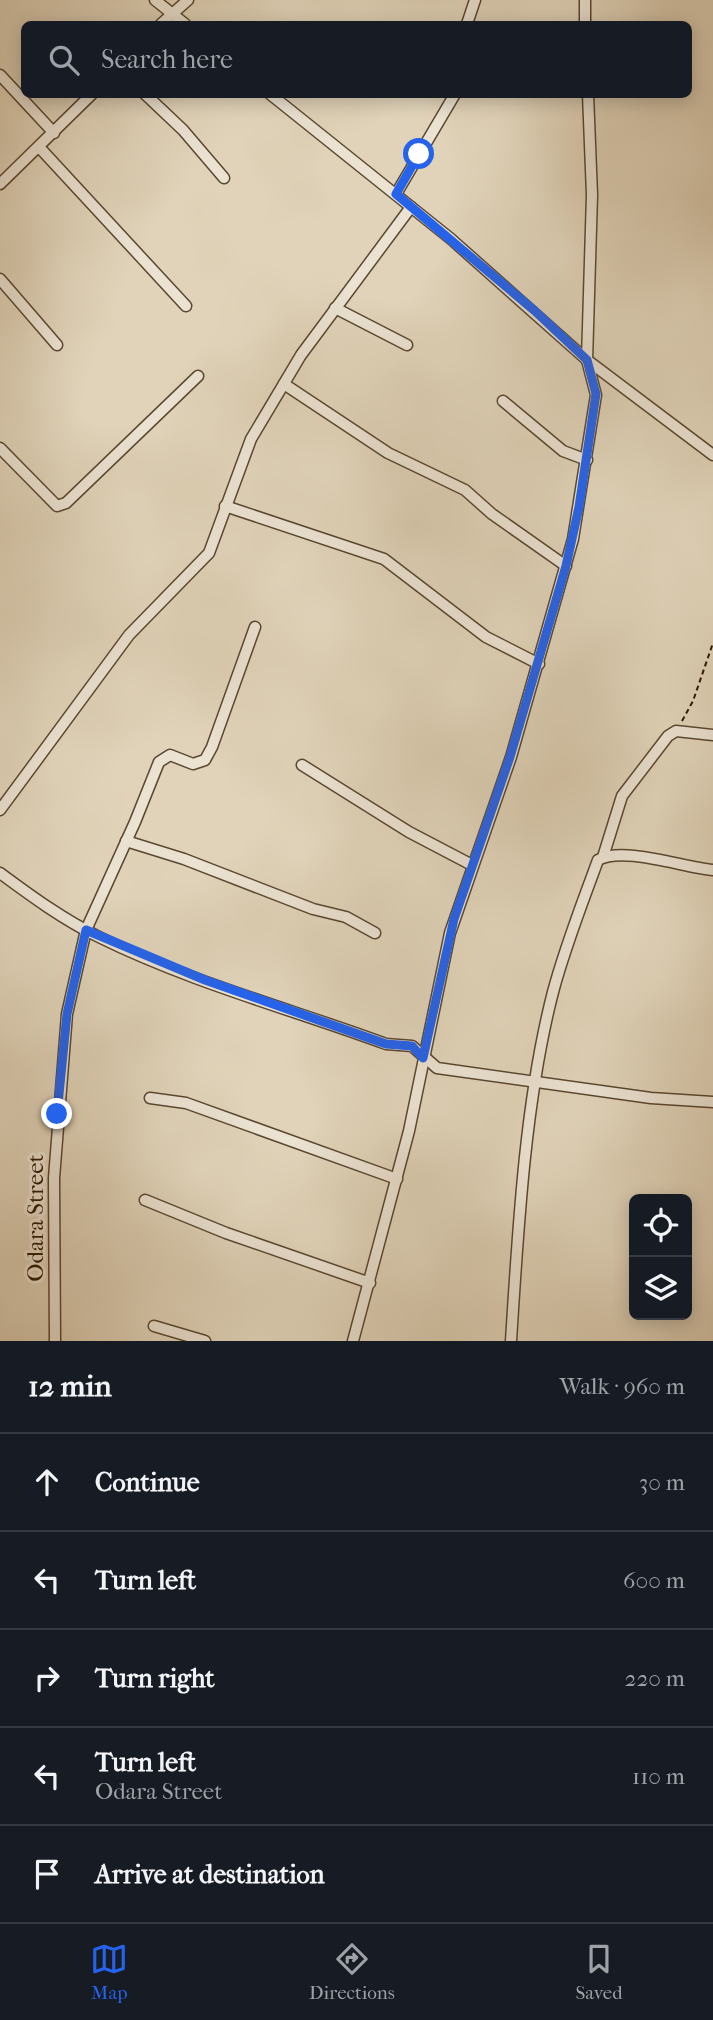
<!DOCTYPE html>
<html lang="en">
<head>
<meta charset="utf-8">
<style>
	body { margin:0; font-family:"IM FELL French Canon",serif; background:#242831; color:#f1f3f6 }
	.controls { position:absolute; right:21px; bottom:21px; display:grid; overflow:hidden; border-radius:10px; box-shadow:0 4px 18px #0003 }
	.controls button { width:63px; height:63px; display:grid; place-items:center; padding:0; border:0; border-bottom:2px solid #363941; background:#171b24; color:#f1f3f6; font:35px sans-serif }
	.stop { position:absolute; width:21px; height:21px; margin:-16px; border:5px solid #2563eb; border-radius:50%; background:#fff }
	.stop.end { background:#2563eb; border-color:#fff; box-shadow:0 2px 7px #0008 }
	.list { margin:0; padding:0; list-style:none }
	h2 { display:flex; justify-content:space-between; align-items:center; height:91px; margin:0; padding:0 28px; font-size:30px }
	h2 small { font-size:23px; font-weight:400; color:#9ea1a6 }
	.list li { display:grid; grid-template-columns:46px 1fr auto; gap:21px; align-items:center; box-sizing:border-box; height:98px; padding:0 28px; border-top:2px solid #363941 }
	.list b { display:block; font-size:26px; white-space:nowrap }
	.list p { margin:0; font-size:23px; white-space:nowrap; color:#9ea1a6 }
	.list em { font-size:23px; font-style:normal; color:#9ea1a6 }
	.icon { flex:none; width:38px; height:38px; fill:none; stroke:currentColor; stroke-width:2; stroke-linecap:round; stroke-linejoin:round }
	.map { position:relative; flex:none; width:713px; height:1341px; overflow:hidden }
	.search { position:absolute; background:#171b24; box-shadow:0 4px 18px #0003; left:21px; right:21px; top:21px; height:77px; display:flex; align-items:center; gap:18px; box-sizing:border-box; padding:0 24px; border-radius:10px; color:#9ea1a6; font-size:26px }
	.sheet { height:581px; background:#171b24 }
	nav { display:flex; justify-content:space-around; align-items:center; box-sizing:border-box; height:98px; border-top:2px solid #363941; background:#171b24; font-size:19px; color:#9ea1a6 }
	nav a { display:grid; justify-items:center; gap:4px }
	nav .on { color:#2563eb }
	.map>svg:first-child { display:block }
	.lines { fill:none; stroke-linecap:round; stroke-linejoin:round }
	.minor-casing { stroke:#5a4730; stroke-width:13 }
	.path { stroke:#2d1802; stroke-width:2; stroke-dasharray:5 3.5; stroke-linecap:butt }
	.minor { stroke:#ebe2d2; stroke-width:10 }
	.route { stroke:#2563eb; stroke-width:9 }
	.labels { text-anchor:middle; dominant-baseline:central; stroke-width:6; stroke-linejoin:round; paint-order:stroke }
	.street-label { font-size:23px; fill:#2d1802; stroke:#ebe2d2 }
</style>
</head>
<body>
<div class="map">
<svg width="713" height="1341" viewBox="0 0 713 1341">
	<rect width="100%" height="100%" fill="#e0d3b9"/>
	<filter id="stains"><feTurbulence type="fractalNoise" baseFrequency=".00286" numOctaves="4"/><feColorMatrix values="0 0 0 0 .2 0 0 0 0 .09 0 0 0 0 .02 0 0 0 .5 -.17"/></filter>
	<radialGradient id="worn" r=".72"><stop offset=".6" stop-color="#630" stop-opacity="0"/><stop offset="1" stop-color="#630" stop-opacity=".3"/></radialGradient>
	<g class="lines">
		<defs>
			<g id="minor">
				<polyline points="155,0 185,24"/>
				<polyline points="585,0 585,24"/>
				<polyline points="161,24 188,0"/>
				<polyline points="467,24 475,0"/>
				<polyline points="0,75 54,133"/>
				<polyline points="145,94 183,130 224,178"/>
				<polyline points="270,94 451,239 587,360 713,455"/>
				<polyline points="39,147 186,306"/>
				<polyline points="0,184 92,94"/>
				<polyline points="396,194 455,94"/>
				<polyline points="0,279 57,345"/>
				<polyline points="335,308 407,345"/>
				<polyline points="284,384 388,453 465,490 492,514 566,566"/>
				<polyline points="503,401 563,451 587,460"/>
				<polyline points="0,448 57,506 66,503 198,376"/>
				<polyline points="225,506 384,559 486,637 539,664"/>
				<polyline points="302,765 409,832 472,865"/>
				<polyline points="0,810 129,635 209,553 251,439 301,355 411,207"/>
				<polyline points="126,841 184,859 313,909 346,917 375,933"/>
				<polyline points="603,857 622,796 668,736 676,731 713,735"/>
				<path d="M0 873C31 896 64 920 99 937 190 982 291 1009 386 1044L412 1046 437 1068 651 1098 713 1102"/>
				<polyline points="150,1098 186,1103 397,1179"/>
				<polyline points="145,1200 226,1233 370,1283"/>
				<polyline points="154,1326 205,1341"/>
				<polyline points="55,1341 54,1178 67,1014 86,930 135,822 159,762 170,755 193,764 205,760 212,747 255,627"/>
				<polyline points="353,1341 409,1131 450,933 511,757 573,539 596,395 587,360 592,195 588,94"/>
				<path d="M511 1341C518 1230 525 1100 553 992 565 947 582 904 598 860 623 846 682 867 713 870"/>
			</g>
		</defs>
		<!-- minor casing -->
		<use href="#minor" class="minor-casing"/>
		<!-- path -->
		<polyline class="path" points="682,721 693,701 713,643"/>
		<!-- minor -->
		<use href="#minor" class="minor"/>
	</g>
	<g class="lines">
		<!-- route -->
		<polyline class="route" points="57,1114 67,1014 86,930 205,980 386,1044 412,1046 423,1058 454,919 510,757 566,566 579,507 596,394 587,360 535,311 396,194 419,154"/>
	</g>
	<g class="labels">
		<!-- street labels -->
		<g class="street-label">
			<text transform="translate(35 1218) rotate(-90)">Odara Street</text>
		</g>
	</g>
	<rect width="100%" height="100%" filter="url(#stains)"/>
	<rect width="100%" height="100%" fill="url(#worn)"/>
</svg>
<div class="controls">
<button><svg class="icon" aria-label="locate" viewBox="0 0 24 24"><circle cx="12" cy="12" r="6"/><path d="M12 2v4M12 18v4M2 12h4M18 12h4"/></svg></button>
<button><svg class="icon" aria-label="layers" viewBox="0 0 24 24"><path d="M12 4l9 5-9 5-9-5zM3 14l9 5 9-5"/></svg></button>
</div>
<div class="stop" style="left:419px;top:154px"></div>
<div class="stop end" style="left:57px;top:1114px"></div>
<div class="search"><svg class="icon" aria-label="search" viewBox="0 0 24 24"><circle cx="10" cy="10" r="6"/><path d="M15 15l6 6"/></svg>Search here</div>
</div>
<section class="sheet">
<h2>12 min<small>Walk · 960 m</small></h2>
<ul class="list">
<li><svg class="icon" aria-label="ahead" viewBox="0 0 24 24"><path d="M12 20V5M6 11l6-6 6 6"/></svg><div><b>Continue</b></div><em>30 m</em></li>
<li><svg class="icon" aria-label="left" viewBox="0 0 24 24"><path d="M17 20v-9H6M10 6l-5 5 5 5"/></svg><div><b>Turn left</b></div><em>600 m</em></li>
<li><svg class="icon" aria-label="right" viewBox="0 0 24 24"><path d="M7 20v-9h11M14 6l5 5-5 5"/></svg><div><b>Turn right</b></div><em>220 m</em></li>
<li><svg class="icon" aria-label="left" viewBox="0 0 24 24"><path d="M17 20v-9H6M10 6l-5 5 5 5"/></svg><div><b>Turn left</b><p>Odara Street</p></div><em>110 m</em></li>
<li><svg class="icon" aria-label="arrive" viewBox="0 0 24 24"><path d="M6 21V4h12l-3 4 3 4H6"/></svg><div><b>Arrive at destination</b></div></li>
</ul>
</section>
<nav>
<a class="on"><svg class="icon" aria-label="map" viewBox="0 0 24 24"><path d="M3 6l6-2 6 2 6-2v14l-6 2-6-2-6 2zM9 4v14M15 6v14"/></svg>Map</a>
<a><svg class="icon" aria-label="directions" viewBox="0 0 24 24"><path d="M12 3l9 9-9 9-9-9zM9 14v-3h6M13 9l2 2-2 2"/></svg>Directions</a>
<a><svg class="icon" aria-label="saved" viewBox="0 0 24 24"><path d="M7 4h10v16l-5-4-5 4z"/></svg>Saved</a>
</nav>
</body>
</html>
